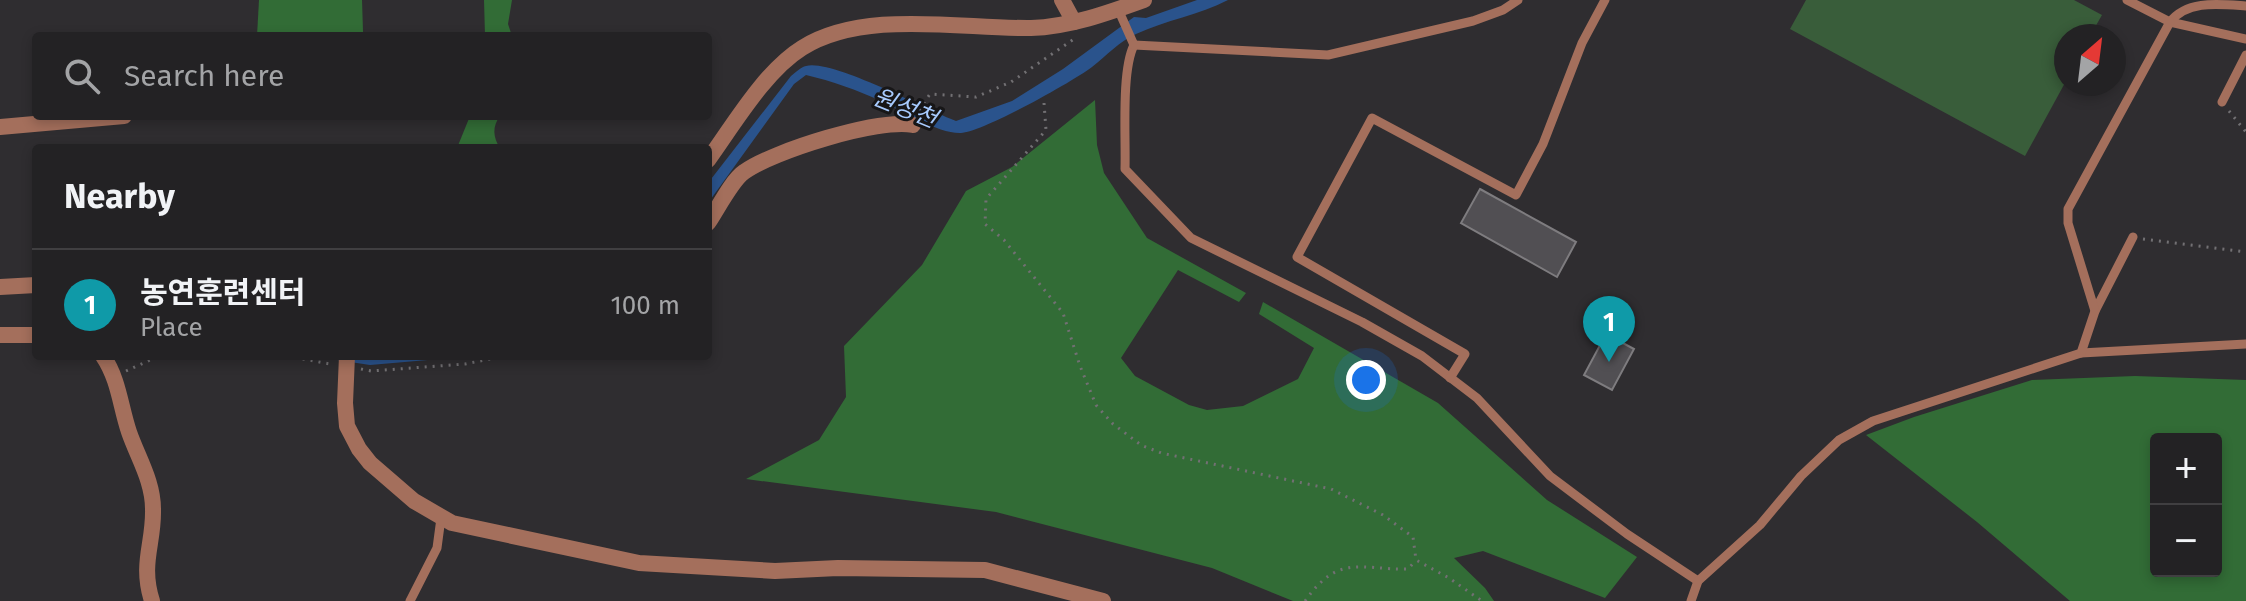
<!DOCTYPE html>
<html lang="en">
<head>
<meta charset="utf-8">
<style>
	body { margin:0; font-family:"Fira Sans","Noto Sans KR",sans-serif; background:#2f2f31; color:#f1f3f6 }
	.controls { position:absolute; right:24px; bottom:24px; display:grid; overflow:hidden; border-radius:8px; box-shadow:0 4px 12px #0003 }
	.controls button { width:72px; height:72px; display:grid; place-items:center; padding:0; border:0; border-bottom:2px solid #403f41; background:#232224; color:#f1f3f6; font:40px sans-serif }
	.compass { position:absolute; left:2054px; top:24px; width:72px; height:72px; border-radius:50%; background:#232224; box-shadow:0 4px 12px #0003; rotate:28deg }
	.you { position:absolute; left:1366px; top:380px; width:28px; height:28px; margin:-20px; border:6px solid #fff; border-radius:50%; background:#1a73e8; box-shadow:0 0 0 12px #1a73e833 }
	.badge { display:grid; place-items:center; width:52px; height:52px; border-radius:50%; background:#db2777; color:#fff; font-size:26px; font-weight:700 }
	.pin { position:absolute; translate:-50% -66px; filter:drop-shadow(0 2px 4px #0008) }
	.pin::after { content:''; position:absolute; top:42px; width:28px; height:24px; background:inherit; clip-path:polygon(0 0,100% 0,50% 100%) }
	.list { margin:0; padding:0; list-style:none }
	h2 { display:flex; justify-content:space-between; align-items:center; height:104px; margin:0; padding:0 32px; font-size:34px }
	h2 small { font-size:26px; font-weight:400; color:#a3a4a6 }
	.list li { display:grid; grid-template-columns:52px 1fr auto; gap:24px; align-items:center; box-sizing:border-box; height:112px; padding:0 32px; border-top:2px solid #403f41 }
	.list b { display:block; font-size:30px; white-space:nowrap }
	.list p { margin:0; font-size:26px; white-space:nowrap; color:#a3a4a6 }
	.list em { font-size:26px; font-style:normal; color:#a3a4a6 }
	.icon { flex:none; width:44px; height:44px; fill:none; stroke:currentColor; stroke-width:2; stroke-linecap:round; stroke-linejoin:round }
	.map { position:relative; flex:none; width:2246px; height:601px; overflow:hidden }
	.search { position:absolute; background:#232224; box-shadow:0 4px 12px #0003; left:32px; top:32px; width:680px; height:88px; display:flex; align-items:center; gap:20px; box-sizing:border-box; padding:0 28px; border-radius:8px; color:#a3a4a6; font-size:30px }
	.panel { position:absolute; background:#232224; box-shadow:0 4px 12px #0003; left:32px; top:144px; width:680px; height:216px; border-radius:8px }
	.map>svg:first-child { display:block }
	.green { fill:#395d3a }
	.forest { fill:#326c36; fill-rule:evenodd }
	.water { fill:#2a538c }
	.building { fill:#514f53; stroke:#7e7c7f; stroke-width:2 }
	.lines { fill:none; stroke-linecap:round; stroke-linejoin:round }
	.path { stroke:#727073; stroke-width:3; stroke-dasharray:2 6; stroke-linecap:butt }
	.service { stroke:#a46f5c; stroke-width:9 }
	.minor { stroke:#a46f5c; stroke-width:16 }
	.tertiary { stroke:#a46f5c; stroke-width:16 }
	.labels { text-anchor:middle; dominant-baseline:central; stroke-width:6; stroke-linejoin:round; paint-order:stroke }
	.water-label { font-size:24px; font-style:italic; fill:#a7cafd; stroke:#171617 }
</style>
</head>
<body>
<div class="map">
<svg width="2246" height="601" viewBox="0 0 2246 601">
	<rect width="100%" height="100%" fill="#2f2d30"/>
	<!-- green -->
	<polygon class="green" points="1806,0 2074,0 2102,15 2090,36 2066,36 2066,81 2025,156 1790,29"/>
	<!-- forest -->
	<g class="forest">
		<polygon points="259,0 362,0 363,32 361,36 257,36"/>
		<polygon points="484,0 512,0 508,24 512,36 485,36"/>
		<polygon points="1095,100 1097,145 1104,173 1147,238 1246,293 1239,302 1178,270 1121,358 1135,376 1189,405 1207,410 1243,406 1298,379 1314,348 1259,314 1263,302 1438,403 1547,500 1637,557 1605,598 1483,551 1454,558 1485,588 1494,601 1293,601 1212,568 996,512 746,479 819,440 846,397 844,346 922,265 966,191 1012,167"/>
		<path d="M470 116H500C492 127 493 137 500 148H457Z"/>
		<path d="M2135 376 2246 380V601H2070L1977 522 1866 435 1914 417 2032 380ZM2216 439V571H2156V439Z"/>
	</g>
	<!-- water -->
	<g class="water">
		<path d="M1197 0H1228C1199 15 1166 20 1136 34 1120 41 1106 56 1092 67 1072 82 983 132 961 133 939 134 902 111 881 101 857 90 832 81 806 75L794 84 708 203V183L791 76C795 73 801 67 806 66 833 59 926 110 956 121L1012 101 1063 69 1134 17 1146 18Z"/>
		<polygon points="311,356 474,356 370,365"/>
	</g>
	<!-- building -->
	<g class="building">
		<polygon points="1480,189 1576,242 1557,277 1461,223"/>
		<polygon points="1606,334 1634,349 1612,390 1584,375"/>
	</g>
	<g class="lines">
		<!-- path -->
		<g class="path">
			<polyline points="1044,103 1046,130 986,199 985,224 1004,240 1063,313 1080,366 1096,405 1113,424 1141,445 1161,453 1331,489 1383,515 1413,537 1416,560 1449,578 1482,601"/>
			<polyline points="919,110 930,94 976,97 1011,82 1074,39"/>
			<polyline points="2229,111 2246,132"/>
			<polyline points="2143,239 2246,252"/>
			<polyline points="287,356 330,364"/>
			<polyline points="361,369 371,371 465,364 505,356"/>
			<polyline points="126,371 159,356"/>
			<path d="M1305 601C1339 553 1360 570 1408 569L1416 560"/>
		</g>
		<!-- service -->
		<g class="service">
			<path d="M2246 6C2218 4 2187 0 2170 22L2246 39"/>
			<path d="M1118 9 1134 45C1121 71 1126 137 1125 169L1191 238 1362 322 1422 356 1477 398 1550 476 1627 534 1698 581"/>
			<polyline points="1134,45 1328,55 1473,21 1503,10 1518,0"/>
			<polyline points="2222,102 2246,55"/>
			<polyline points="2095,311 2133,237"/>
			<polyline points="2081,353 2246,344"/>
			<polyline points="1450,378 1465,354 1297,257 1372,118 1516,195 1543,144 1582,43 1605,0"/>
			<polyline points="410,601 437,548 441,518"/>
			<polyline points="1691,601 1698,581 1760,525 1801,476 1839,440 1873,421 2081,353 2095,311 2068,223 2068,209 2170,22 2127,0"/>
		</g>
		<!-- minor -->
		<g class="minor">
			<polyline points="1062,0 1074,22"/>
			<polyline points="0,127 124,116"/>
			<path d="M708 223C717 210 732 180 744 172 773 151 879 118 913 125"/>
			<polyline points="0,335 36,335"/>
			<path d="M103 356C119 380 120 405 129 432 138 458 153 481 153 509 154 544 140 563 152 601"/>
			<polyline points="347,356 345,403 347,426 359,449 370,463 414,501 452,523 639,563 775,571 838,568 985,570 1103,601"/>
		</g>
		<!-- tertiary -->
		<g class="tertiary">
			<path d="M708 160C734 124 765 71 802 48 864 9 961 29 1031 28 1069 27 1108 13 1144 0"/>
			<polyline points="0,287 36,285"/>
		</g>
	</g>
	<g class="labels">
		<!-- water labels -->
		<g class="water-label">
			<text transform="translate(905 108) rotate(22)">원성천</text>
		</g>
	</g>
</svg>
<div class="controls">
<button>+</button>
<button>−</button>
</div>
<svg class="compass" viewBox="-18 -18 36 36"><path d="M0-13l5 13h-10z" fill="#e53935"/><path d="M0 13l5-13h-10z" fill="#a3a4a6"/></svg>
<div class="you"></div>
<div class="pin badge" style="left:1609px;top:362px;background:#0f9aa8">1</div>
<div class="search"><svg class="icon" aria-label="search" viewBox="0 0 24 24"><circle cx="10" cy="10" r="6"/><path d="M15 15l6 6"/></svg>Search here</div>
<section class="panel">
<h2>Nearby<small></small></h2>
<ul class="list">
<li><span class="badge" style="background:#0f9aa8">1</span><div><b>농연훈련센터</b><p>Place</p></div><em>100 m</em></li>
</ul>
</section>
</div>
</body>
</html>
